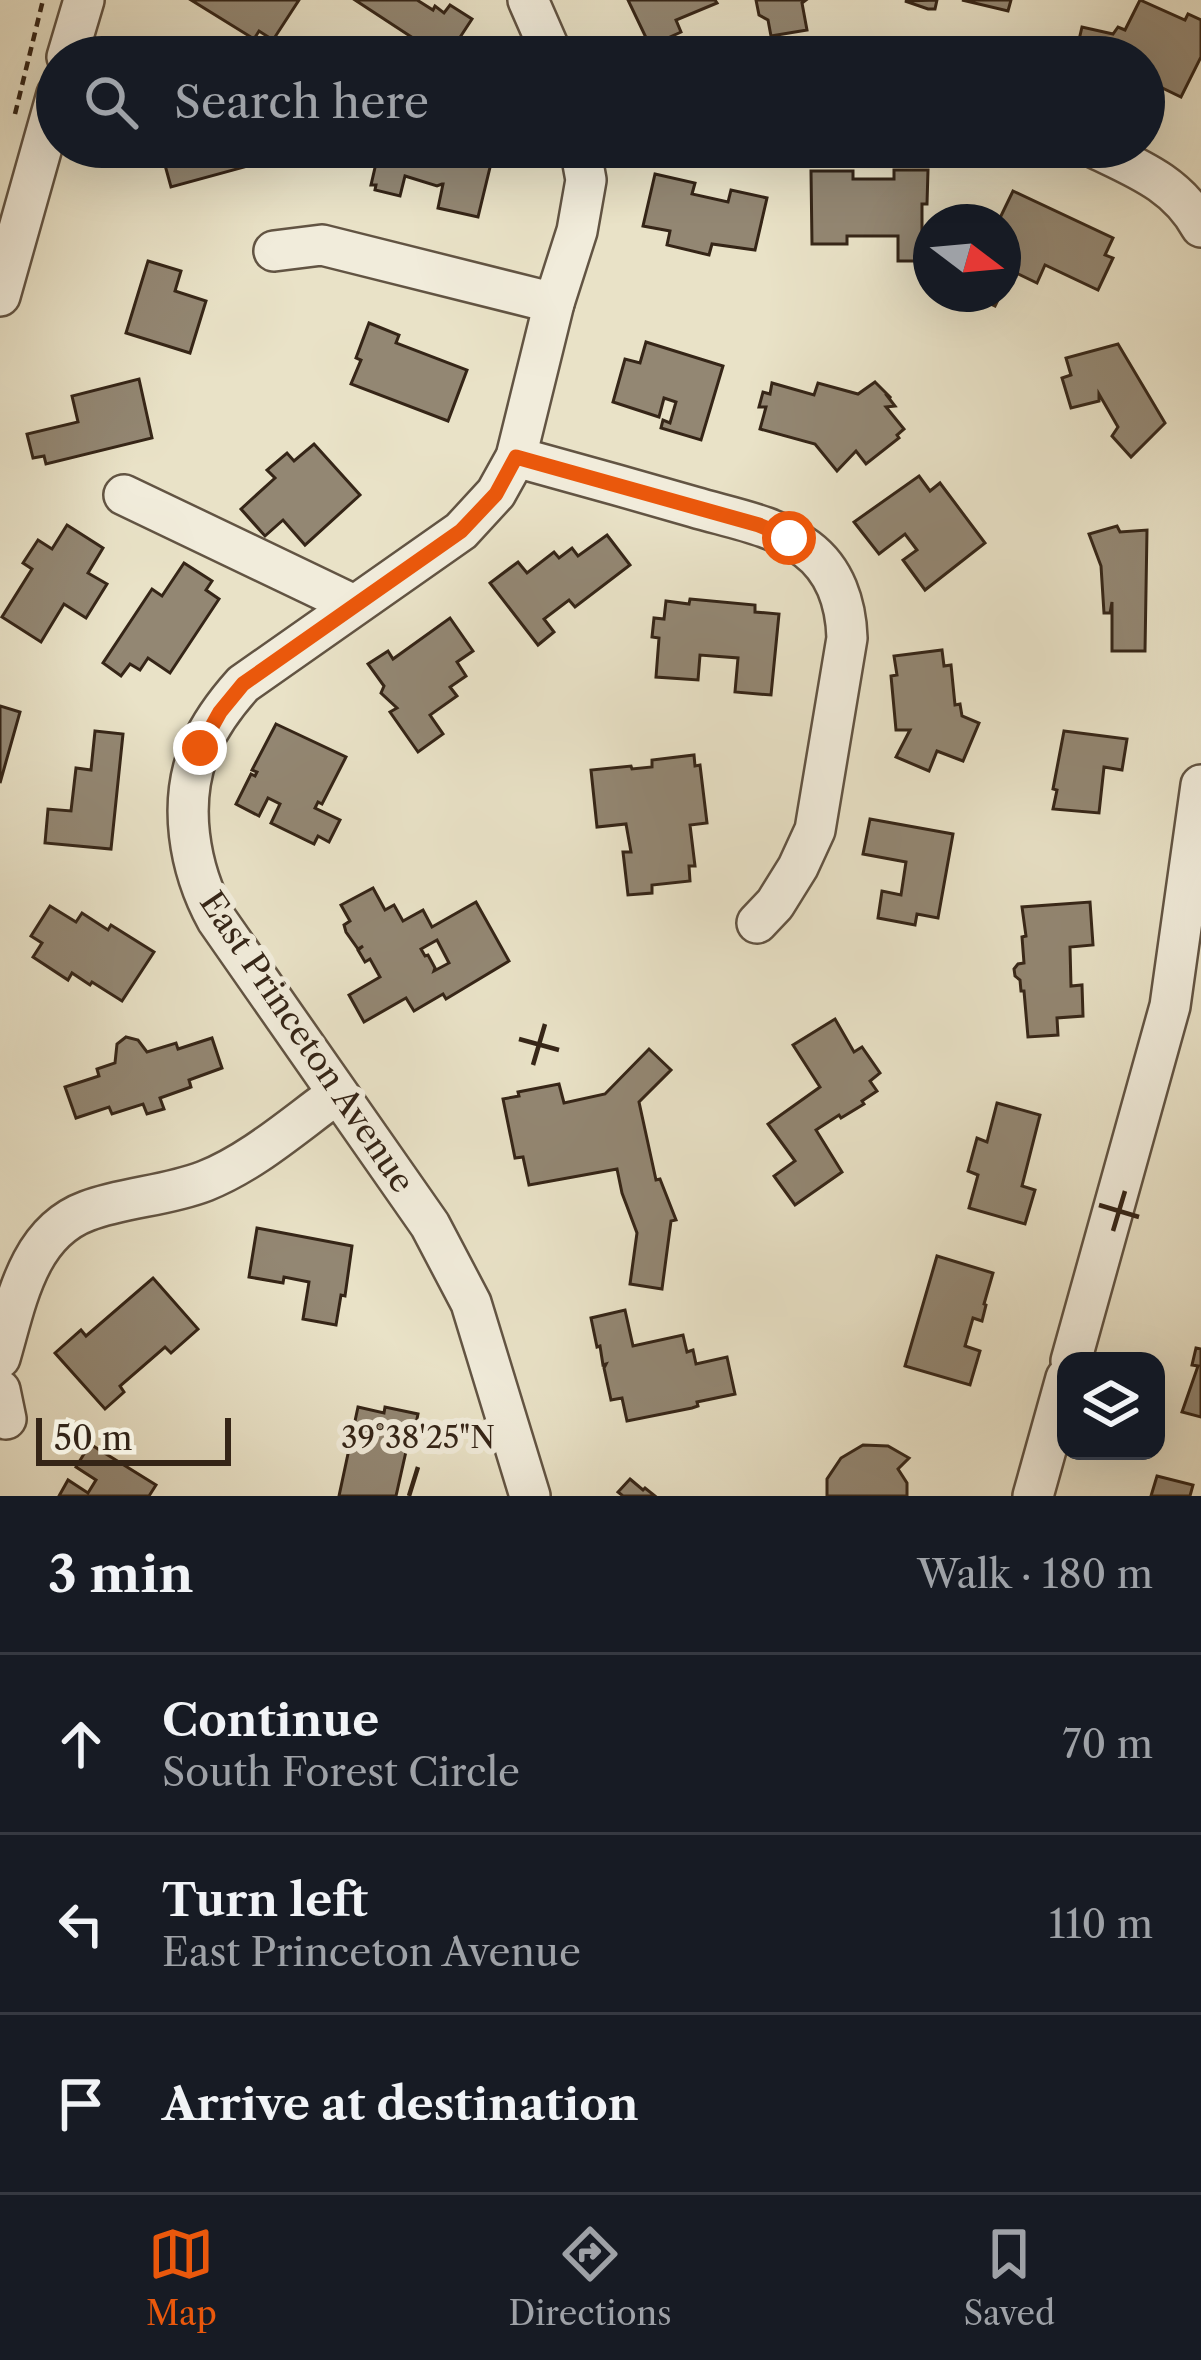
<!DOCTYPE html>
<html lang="en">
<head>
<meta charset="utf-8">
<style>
	body { margin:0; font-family:"Libre Caslon Text",serif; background:#20242c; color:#f1f3f6 }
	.controls { position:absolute; right:36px; bottom:36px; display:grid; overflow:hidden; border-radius:24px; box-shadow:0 12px 48px #0002 }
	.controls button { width:108px; height:108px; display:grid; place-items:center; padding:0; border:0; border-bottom:3px solid #363941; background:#171b24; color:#f1f3f6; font:60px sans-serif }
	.compass { position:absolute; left:913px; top:204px; width:108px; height:108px; border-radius:50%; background:#171b24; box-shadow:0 12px 48px #0002; rotate:106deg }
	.scale { position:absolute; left:36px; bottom:30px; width:195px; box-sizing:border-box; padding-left:12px; border:6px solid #352517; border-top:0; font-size:33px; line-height:42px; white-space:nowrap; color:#352517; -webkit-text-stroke:9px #f1ecdb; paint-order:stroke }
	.stop { position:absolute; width:36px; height:36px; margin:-27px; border:9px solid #ea580c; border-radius:50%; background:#fff }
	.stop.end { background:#ea580c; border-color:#fff; box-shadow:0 3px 12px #0008 }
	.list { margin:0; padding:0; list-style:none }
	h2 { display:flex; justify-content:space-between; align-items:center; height:156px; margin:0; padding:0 48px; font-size:51px }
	h2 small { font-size:39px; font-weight:400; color:#9ea1a6 }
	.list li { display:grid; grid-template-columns:78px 1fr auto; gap:36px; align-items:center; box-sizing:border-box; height:180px; padding:0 48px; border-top:3px solid #363941 }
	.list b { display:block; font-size:45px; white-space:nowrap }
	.list p { margin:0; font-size:39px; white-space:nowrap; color:#9ea1a6 }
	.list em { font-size:39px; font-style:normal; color:#9ea1a6 }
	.icon { flex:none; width:66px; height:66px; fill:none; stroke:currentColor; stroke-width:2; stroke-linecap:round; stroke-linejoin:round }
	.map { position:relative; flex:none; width:1201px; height:1496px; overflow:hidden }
	.search { position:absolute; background:#171b24; box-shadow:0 12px 48px #0002; left:36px; right:36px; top:36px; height:132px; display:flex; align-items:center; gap:30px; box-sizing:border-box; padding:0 42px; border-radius:66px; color:#9ea1a6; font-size:45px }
	.sheet { height:696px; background:#171b24 }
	nav { display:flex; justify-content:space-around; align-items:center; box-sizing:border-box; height:168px; border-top:3px solid #363941; background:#171b24; font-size:33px; color:#9ea1a6 }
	nav a { display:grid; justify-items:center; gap:6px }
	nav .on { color:#ea580c }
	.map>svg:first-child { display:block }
	.building { fill:#938773; stroke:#352517; stroke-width:3; fill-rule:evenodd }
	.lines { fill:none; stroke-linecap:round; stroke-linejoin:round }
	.minor-casing { stroke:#625443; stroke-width:44 }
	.path { stroke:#352517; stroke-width:4.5; stroke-dasharray:9 6; stroke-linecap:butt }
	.minor { stroke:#f1ecdb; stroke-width:39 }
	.route { stroke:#ea580c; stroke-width:15 }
	.ticks { fill:none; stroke:#352517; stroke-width:4.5 }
	.labels { text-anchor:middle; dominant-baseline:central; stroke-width:12; stroke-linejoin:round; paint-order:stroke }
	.street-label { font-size:33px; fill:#352517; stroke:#f1ecdb }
	.ticks-label { font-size:30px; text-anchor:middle; fill:#352517; stroke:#f1ecdb; stroke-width:12; stroke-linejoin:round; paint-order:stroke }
</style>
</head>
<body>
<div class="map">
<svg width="1201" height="1496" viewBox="0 0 1201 1496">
	<rect width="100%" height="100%" fill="#e9e2c7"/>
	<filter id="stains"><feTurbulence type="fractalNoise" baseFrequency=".00167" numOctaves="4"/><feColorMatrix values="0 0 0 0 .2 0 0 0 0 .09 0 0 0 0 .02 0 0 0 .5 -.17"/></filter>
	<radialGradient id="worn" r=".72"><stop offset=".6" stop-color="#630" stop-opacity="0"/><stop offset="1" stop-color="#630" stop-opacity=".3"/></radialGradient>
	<!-- building -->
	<g class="building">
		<polygon points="191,0 299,0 273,40 259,31 254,39"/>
		<polygon points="355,0 417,0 433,10 435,6 444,13 450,5 472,19 447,57 442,57"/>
		<polygon points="628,0 715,0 717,3 676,20 681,32 650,46"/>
		<polygon points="756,0 806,0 802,3 807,30 771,36 768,20 759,15"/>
		<polygon points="937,0 935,9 928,9 905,1"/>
		<polygon points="962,0 1011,0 1008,11"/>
		<polygon points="1140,0 1185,20 1188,14 1201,20 1201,57 1181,97 1144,79 1144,57 1075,57 1082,27 1113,34 1118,27 1125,30"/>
		<polygon points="160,147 266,147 270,160 171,187"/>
		<polygon points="408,147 451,147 451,149 492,159 478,217 438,208 443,184 442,184 437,186 405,176 400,196 375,190 376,185 371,185 377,159 390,161 393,152 406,155"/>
		<polygon points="894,170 928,170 927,204 922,204 922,261 898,261 898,236 847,236 847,244 812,244 811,171 853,171 853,179 894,179"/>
		<polygon points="655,174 695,183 692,194 728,202 731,190 767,198 755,250 712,244 709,255 667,245 670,231 643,226"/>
		<polygon points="1013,191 1113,238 1105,255 1113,258 1098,290 1045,265 1037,283 1012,271 1003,289 1003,222 998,222"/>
		<polygon points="148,261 181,271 175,291 206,301 190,353 126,333"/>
		<polygon points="969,294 1001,294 995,306"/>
		<polygon points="369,323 399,335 396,343 467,370 448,421 351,384 361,360 356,358"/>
		<polygon points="646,342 723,366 701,440 661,428 663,420 670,423 676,402 664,398 659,417 613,402 625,359 640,363"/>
		<polygon points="1118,344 1165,423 1131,457 1112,436 1118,427 1099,394 1099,401 1071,408 1062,378 1071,375 1066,358"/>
		<polygon points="139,379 152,438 46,464 44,456 33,458 27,434 78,422 72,396"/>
		<polygon points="875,382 891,398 888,397 895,406 886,407 904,429 897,435 899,438 866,464 856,451 837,471 815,444 760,429 766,407 759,407 763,392 770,394 772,383 814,395 818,383 858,394"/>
		<polygon points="314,444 360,495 305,545 283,520 265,536 241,509 275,478 267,470 287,453 294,461"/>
		<polygon points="919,476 930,491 940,483 985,543 925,590 903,560 917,550 905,534 879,554 854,522"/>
		<polygon points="67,525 103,548 88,573 107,584 86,618 64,604 41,642 2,617 32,569 23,563 38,540 52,549"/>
		<polygon points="1117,526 1120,532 1147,530 1145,651 1112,651 1112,602 1110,613 1104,613 1101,566 1089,534"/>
		<polygon points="607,535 630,565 575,607 569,600 544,619 554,632 538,645 490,583 518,562 527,573 554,552 559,558 572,548 578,556"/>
		<polygon points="184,563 212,581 206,590 219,599 170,673 148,658 140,670 130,664 121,676 103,663 152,589 162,596"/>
		<polygon points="690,599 755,605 755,612 779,614 771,695 735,692 738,658 700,655 698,680 656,677 659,638 652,637 654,618 664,619 666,601 689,604"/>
		<polygon points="450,618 473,651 457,662 466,676 450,687 457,696 430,715 443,734 418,752 390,712 397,708 381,693 384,686 368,664 388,651 393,659"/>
		<polygon points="942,650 944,666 951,665 955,705 960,704 962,716 979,723 963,761 937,751 929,771 896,757 910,730 896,730 891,676 897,675 894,656"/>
		<polygon points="0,706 20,712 0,783"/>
		<polygon points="276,724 346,757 322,804 318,802 315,808 340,820 329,842 318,836 314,844 271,823 280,804 268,798 259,816 236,804 251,774 255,776 257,772 252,770"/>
		<polygon points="95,731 123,734 111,849 45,843 48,809 71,811 76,768 91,770"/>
		<polygon points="1064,731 1127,739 1122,770 1104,767 1099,813 1053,809 1057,790 1053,789"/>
		<polygon points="694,755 695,766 700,765 707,823 690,825 695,866 689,866 690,881 652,885 652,893 628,895 623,852 631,852 626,824 597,827 591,770 631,766 632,769 652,767 652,760"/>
		<polygon points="870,819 953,834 938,918 917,914 915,925 878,918 882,891 901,895 906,862 863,854"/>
		<path d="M373 888 385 910 394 905 403 921 423 910 432 927 476 902 509 961 446 999 443 994 414 1011 406 998 364 1022 349 995 380 977 370 959 365 962 358 950 363 946 358 949 346 932 344 925 350 921 341 905ZM437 940 449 963 434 971 435 968 428 955 425 956 421 949Z"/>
		<polygon points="1090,902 1093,945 1070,947 1071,986 1082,985 1083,1016 1057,1018 1058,1035 1028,1037 1024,991 1021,991 1020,980 1015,976 1014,969 1018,964 1024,963 1022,937 1026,936 1022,907"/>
		<polygon points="50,906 76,922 82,913 108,930 111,925 154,952 122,1001 92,982 90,985 72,973 68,980 33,957 42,943 31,936"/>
		<polygon points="835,1019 854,1052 862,1047 880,1073 870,1081 877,1091 862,1101 864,1104 841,1118 839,1115 816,1130 842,1172 795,1205 774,1176 795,1161 768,1124 820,1087 793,1045"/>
		<polygon points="126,1037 138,1040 147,1052 176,1043 178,1049 212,1038 222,1068 189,1080 191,1087 160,1098 164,1109 147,1114 143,1104 112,1114 109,1107 76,1118 65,1087 99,1076 97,1069 115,1063 117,1044"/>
		<polygon points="649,1049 671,1070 639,1102 656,1180 660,1179 676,1220 671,1221 662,1289 630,1284 637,1233 622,1193 617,1169 529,1185 523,1157 515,1158 503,1099 519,1096 518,1092 559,1084 564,1103 605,1094"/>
		<polygon points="997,1103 1040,1115 1022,1186 1035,1190 1025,1224 969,1208 978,1175 968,1171 977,1138 987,1142"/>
		<polygon points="257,1228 352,1246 345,1296 341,1295 336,1325 303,1319 309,1282 284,1277 283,1283 249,1277"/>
		<polygon points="937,1256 993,1273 984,1304 986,1305 982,1321 973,1318 965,1346 980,1351 970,1385 905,1366"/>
		<polygon points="153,1278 198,1329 171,1353 165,1347 120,1386 124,1392 105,1409 55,1353 81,1330 86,1336"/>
		<polygon points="625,1310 633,1346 683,1335 687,1352 693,1350 696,1364 727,1357 735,1394 697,1402 698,1406 692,1408 627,1421 622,1398 611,1400 604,1368 606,1364 603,1365 600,1346 597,1347 591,1318"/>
		<polygon points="1196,1348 1201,1349 1201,1417 1182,1412 1198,1366 1192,1365"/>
		<polygon points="358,1407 384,1413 385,1407 418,1414 411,1448 407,1447 396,1496 339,1496"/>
		<polygon points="90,1444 156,1485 149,1496 59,1496 68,1480 88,1493 96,1480 76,1467"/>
		<polygon points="863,1445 888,1446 909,1458 898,1469 907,1483 907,1496 827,1496 827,1479 841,1458"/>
		<polygon points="1157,1476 1193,1485 1190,1496 1151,1496"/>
		<polygon points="630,1479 643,1490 645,1488 655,1496 623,1496 618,1492"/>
	</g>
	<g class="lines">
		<defs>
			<g id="minor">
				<polyline points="528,0 553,57"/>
				<polyline points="67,57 84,0"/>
				<path d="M1093 147C1136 168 1177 183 1201 227"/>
				<polyline points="274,251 322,245 554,303"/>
				<polyline points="0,296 57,94"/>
				<path d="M516 457C575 473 635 490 694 507 731 518 775 525 807 549 835 570 846 604 847 638L815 830 798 867 775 904 757 923"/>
				<polyline points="124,495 354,605"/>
				<path d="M0 1358C16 1304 27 1233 87 1211 124 1197 167 1196 205 1181 253 1162 295 1124 337 1094"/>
				<polyline points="1071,1361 1170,1006 1201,785"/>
				<polyline points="0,1390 6,1419"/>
				<path d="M530 1496 471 1303 430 1225 217 920C189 869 177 802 201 746 211 723 226 703 243 684L461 531 496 493 516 457 554 303 577 231 586 180 580 147"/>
				<polyline points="1033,1496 1066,1378"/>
			</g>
		</defs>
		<!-- minor casing -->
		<use href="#minor" class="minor-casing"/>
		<!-- path -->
		<polyline class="path" points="15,114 43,0"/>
		<!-- minor -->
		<use href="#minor" class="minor"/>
	</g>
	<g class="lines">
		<!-- route -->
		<polyline class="route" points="200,748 220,712 243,684 461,531 496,494 516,457 759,525 789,538"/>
	</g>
	<!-- ticks -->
	<path class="ticks" d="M519 1039 559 1050M533 1065 545 1024M1099 1205 1139 1217M1113 1231 1125 1191M409 1496 418 1467"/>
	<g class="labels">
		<!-- street labels -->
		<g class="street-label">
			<text transform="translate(307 1042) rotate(56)">East Princeton Avenue</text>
		</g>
	</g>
	<g class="ticks-label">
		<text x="418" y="1448">39°38'25"N</text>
	</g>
	<rect width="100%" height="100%" filter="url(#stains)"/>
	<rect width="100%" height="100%" fill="url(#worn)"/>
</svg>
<div class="controls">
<button><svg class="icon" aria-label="layers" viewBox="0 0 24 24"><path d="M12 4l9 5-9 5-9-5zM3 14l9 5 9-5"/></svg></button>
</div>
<svg class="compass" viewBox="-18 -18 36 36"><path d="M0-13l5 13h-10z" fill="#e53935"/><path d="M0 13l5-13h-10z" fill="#9ea1a6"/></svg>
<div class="scale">50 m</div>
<div class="stop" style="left:789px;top:538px"></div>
<div class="stop end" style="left:200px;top:748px"></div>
<div class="search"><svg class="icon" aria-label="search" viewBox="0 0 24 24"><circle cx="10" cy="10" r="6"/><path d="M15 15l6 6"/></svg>Search here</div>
</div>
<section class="sheet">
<h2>3 min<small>Walk · 180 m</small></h2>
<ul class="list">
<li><svg class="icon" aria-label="ahead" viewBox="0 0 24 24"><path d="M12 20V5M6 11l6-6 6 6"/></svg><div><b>Continue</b><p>South Forest Circle</p></div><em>70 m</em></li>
<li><svg class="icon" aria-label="left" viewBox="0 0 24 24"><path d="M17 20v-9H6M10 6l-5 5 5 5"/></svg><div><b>Turn left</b><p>East Princeton Avenue</p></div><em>110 m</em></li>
<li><svg class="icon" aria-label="arrive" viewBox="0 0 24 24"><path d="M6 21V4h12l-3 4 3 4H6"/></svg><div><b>Arrive at destination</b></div></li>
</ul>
</section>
<nav>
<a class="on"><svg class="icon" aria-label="map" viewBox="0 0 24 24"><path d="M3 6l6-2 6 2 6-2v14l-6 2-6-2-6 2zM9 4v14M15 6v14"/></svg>Map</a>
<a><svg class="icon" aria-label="directions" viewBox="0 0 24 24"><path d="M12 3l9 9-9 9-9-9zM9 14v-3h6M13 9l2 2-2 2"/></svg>Directions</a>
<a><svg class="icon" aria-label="saved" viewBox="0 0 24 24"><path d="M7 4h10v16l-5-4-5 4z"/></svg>Saved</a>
</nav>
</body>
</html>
